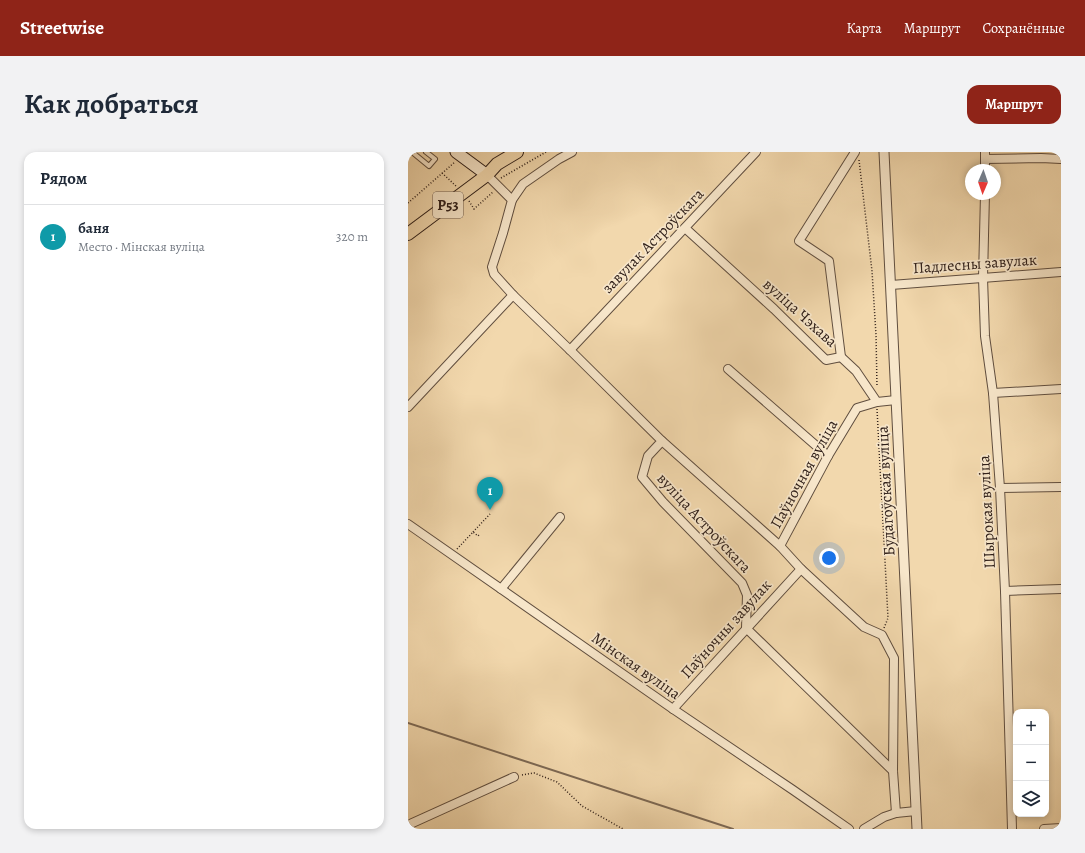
<!DOCTYPE html>
<html lang="ru">
<head>
<meta charset="utf-8">
<style>
	body { margin:0; font-family:Alegreya,serif; background:#f2f2f3; color:#1f2937 }
	.controls { position:absolute; right:12px; bottom:12px; display:grid; overflow:hidden; border-radius:8px; box-shadow:0 2px 6px #0003 }
	.controls button { width:36px; height:36px; display:grid; place-items:center; padding:0; border:0; border-bottom:1px solid #e0e1e3; background:#fff; color:#1f2937; font:20px sans-serif }
	.compass { position:absolute; left:557px; top:12px; width:36px; height:36px; border-radius:50%; background:#fff; box-shadow:0 2px 6px #0003; rotate:182deg }
	.you { position:absolute; left:421px; top:406px; width:14px; height:14px; margin:-10px; border:3px solid #fff; border-radius:50%; background:#1a73e8; box-shadow:0 0 0 6px #1a73e833 }
	.badge { display:grid; place-items:center; width:26px; height:26px; border-radius:50%; background:#8f2418; color:#fff; font-size:13px; font-weight:700 }
	.pin { position:absolute; translate:-50% -33px; filter:drop-shadow(0 1px 2px #0008) }
	.pin::after { content:''; position:absolute; top:21px; width:14px; height:12px; background:inherit; clip-path:polygon(0 0,100% 0,50% 100%) }
	.list { margin:0; padding:0; list-style:none }
	h2 { display:flex; justify-content:space-between; align-items:center; height:52px; margin:0; padding:0 16px; font-size:17px }
	h2 small { font-size:13px; font-weight:400; color:#747a83 }
	.list li { display:grid; grid-template-columns:26px 1fr auto; gap:12px; align-items:center; box-sizing:border-box; height:64px; padding:0 16px; border-top:1px solid #e0e1e3 }
	.list b { display:block; font-size:15px; white-space:nowrap }
	.list p { margin:0; font-size:13px; white-space:nowrap; color:#747a83 }
	.list em { font-size:13px; font-style:normal; color:#747a83 }
	.icon { flex:none; width:22px; height:22px; fill:none; stroke:currentColor; stroke-width:2; stroke-linecap:round; stroke-linejoin:round }
	.map { position:relative; flex:none; width:653px; height:677px; overflow:hidden; border-radius:12px }
	header { display:flex; align-items:center; gap:24px; box-sizing:border-box; height:56px; padding:0 20px; background:#8f2418; color:#fff }
	header strong { font-size:19px }
	nav { display:flex; gap:22px; margin-inline-start:auto; font-size:14px }
	.intro { display:flex; align-items:center; justify-content:space-between; box-sizing:border-box; height:96px; padding:0 24px }
	h1 { margin:0; font-size:28px }
	.button { padding:10px 18px; border-radius:12px; background:#8f2418; color:#fff; font-size:14px; font-weight:700 }
	main { display:flex; gap:24px; padding:0 24px }
	aside { flex:1; background:#fff; border-radius:12px; box-shadow:0 2px 6px #0003 }
	.map>svg:first-child { display:block }
	.lines { fill:none; stroke-linecap:round; stroke-linejoin:round }
	.stream { stroke:#7d6954; stroke-width:2 }
	.service-casing { stroke:#604e3f; stroke-width:6 }
	.minor-casing { stroke:#604e3f; stroke-width:10 }
	.tertiary-casing { stroke:#604e3f; stroke-width:11 }
	.secondary-casing { stroke:#30201a; stroke-width:13 }
	.primary-casing { stroke:#30201a; stroke-width:14 }
	.path { stroke:#30201a; stroke-width:1.5; stroke-dasharray:1 2; stroke-linecap:butt }
	.service { stroke:#f7e6ca; stroke-width:4 }
	.minor { stroke:#f7e6ca; stroke-width:8 }
	.tertiary { stroke:#f7e6ca; stroke-width:9 }
	.secondary { stroke:#f7e6ca; stroke-width:11 }
	.primary { stroke:#f2d8ad; stroke-width:12 }
	.labels { text-anchor:middle; dominant-baseline:central; stroke-width:3.5; stroke-linejoin:round; paint-order:stroke }
	.shield { fill:#f7e6ca; stroke:#6c5b4f; stroke-width:1 }
	.shield-label { font-size:15px; font-weight:bold; fill:#30201a }
	.street-label { font-size:16px; fill:#30201a; stroke:#f7e6ca }
</style>
</head>
<body>
<header>
<strong>Streetwise</strong>
<nav><a>Карта</a><a>Маршрут</a><a>Сохранённые</a></nav>
</header>
<div class="intro"><h1>Как добраться</h1><a class="button">Маршрут</a></div>
<main>
<aside>
<h2>Рядом<small></small></h2>
<ul class="list">
<li><span class="badge" style="background:#0f9aa8">1</span><div><b>баня</b><p>Место · Мінская вуліца</p></div><em>320 m</em></li>
</ul>
</aside>
<div class="map">
<svg width="653" height="677" viewBox="0 0 653 677">
	<rect width="100%" height="100%" fill="#f2d8ad"/>
	<filter id="stains"><feTurbulence type="fractalNoise" baseFrequency=".005" numOctaves="4"/><feColorMatrix values="0 0 0 0 .2 0 0 0 0 .09 0 0 0 0 .02 0 0 0 .5 -.17"/></filter>
	<radialGradient id="worn" r=".72"><stop offset=".6" stop-color="#630" stop-opacity="0"/><stop offset="1" stop-color="#630" stop-opacity=".3"/></radialGradient>
	<g class="lines">
		<!-- stream -->
		<polyline class="stream" points="0,571 325,677"/>
		<defs>
			<polyline id="service" points="4,0 21,14 27,7 18,0"/>
			<g id="minor">
				<polyline points="577,0 577,18"/>
				<polyline points="577,7 633,6 653,7"/>
				<polyline points="79,23 104,48 95,81 84,115 86,122 105,143 162,198 254,289 240,304 234,325 255,350 334,431 339,443 338,476 485,619"/>
				<polyline points="577,42 575,126 577,184 585,241 592,336 597,439 604,677"/>
				<polyline points="104,48 115,32 151,7 164,0"/>
				<polyline points="277,76 366,157 418,208 433,205 448,219 469,250 488,248"/>
				<polyline points="483,133 653,120"/>
				<polyline points="162,198 348,0"/>
				<polyline points="433,205 421,109 391,89 447,0"/>
				<polyline points="320,217 420,304"/>
				<polyline points="585,241 653,237"/>
				<polyline points="469,250 449,256 420,304 372,394 393,417 456,475 474,483 486,506 485,619 488,661"/>
				<polyline points="0,255 105,143"/>
				<polyline points="254,289 372,394"/>
				<polyline points="592,336 653,335"/>
				<polyline points="0,372 265,557 385,638 441,677"/>
				<polyline points="93,437 152,365"/>
				<polyline points="597,439 653,437"/>
				<polyline points="265,557 393,417"/>
				<polyline points="0,673 106,625"/>
				<polyline points="456,677 476,665 488,661 508,659"/>
				<polyline points="636,677 653,676"/>
			</g>
			<polyline id="tertiary" points="476,0 509,677"/>
			<polyline id="secondary" points="48,0 79,23"/>
			<polyline id="primary" points="0,82 79,23 89,12 109,0"/>
		</defs>
		<!-- service casing -->
		<use href="#service" class="service-casing"/>
		<!-- minor casing -->
		<use href="#minor" class="minor-casing"/>
		<!-- tertiary casing -->
		<use href="#tertiary" class="tertiary-casing"/>
		<!-- secondary casing -->
		<use href="#secondary" class="secondary-casing"/>
		<!-- primary casing -->
		<use href="#primary" class="primary-casing"/>
		<!-- path -->
		<g class="path">
			<polyline points="451,8 464,119 468,183 469,235"/>
			<polyline points="34,21 48,34"/>
			<polyline points="93,26 138,0"/>
			<polyline points="61,49 66,57 85,40"/>
			<polyline points="0,51 47,10"/>
			<polyline points="469,257 480,466 476,476"/>
			<polyline points="65,380 82,362"/>
			<polyline points="49,397 65,380 70,384 71,383"/>
			<polyline points="114,623 126,621 149,630 174,654 215,677"/>
		</g>
		<!-- service -->
		<use href="#service" class="service"/>
		<!-- minor -->
		<use href="#minor" class="minor"/>
		<!-- tertiary -->
		<use href="#tertiary" class="tertiary"/>
		<!-- secondary -->
		<use href="#secondary" class="secondary"/>
		<!-- primary -->
		<use href="#primary" class="primary"/>
	</g>
	<g class="labels">
		<!-- shield labels -->
		<rect class="shield" x="25" y="40" width="30" height="26" rx="3"/>
		<g class="shield-label">
			<text x="40" y="53">Р53</text>
		</g>
		<!-- street labels -->
		<g class="street-label">
			<text transform="translate(245 89) rotate(-46)">завулак Астроўскага</text>
			<text transform="translate(567 112) rotate(-4)">Падлесны завулак</text>
			<text transform="translate(392 161) rotate(42)">вуліца Чэхава</text>
			<text transform="translate(396 322) rotate(-61)">Паўночная вуліца</text>
			<text transform="translate(478 339) rotate(-93)">Будагоўская вуліца</text>
			<text transform="translate(579 360) rotate(-93)">Шырокая вуліца</text>
			<text transform="translate(296 371) rotate(47)">вуліца Астроўскага</text>
			<text transform="translate(318 477) rotate(-48)">Паўночны завулак</text>
			<text transform="translate(228 514) rotate(35)">Мінская вуліца</text>
		</g>
	</g>
	<rect width="100%" height="100%" filter="url(#stains)"/>
	<rect width="100%" height="100%" fill="url(#worn)"/>
</svg>
<div class="controls">
<button>+</button>
<button>−</button>
<button><svg class="icon" aria-label="layers" viewBox="0 0 24 24"><path d="M12 4l9 5-9 5-9-5zM3 14l9 5 9-5"/></svg></button>
</div>
<svg class="compass" viewBox="-18 -18 36 36"><path d="M0-13l5 13h-10z" fill="#e53935"/><path d="M0 13l5-13h-10z" fill="#747a83"/></svg>
<div class="you"></div>
<div class="pin badge" style="left:82px;top:358px;background:#0f9aa8">1</div>
</div>
</main>
</body>
</html>
